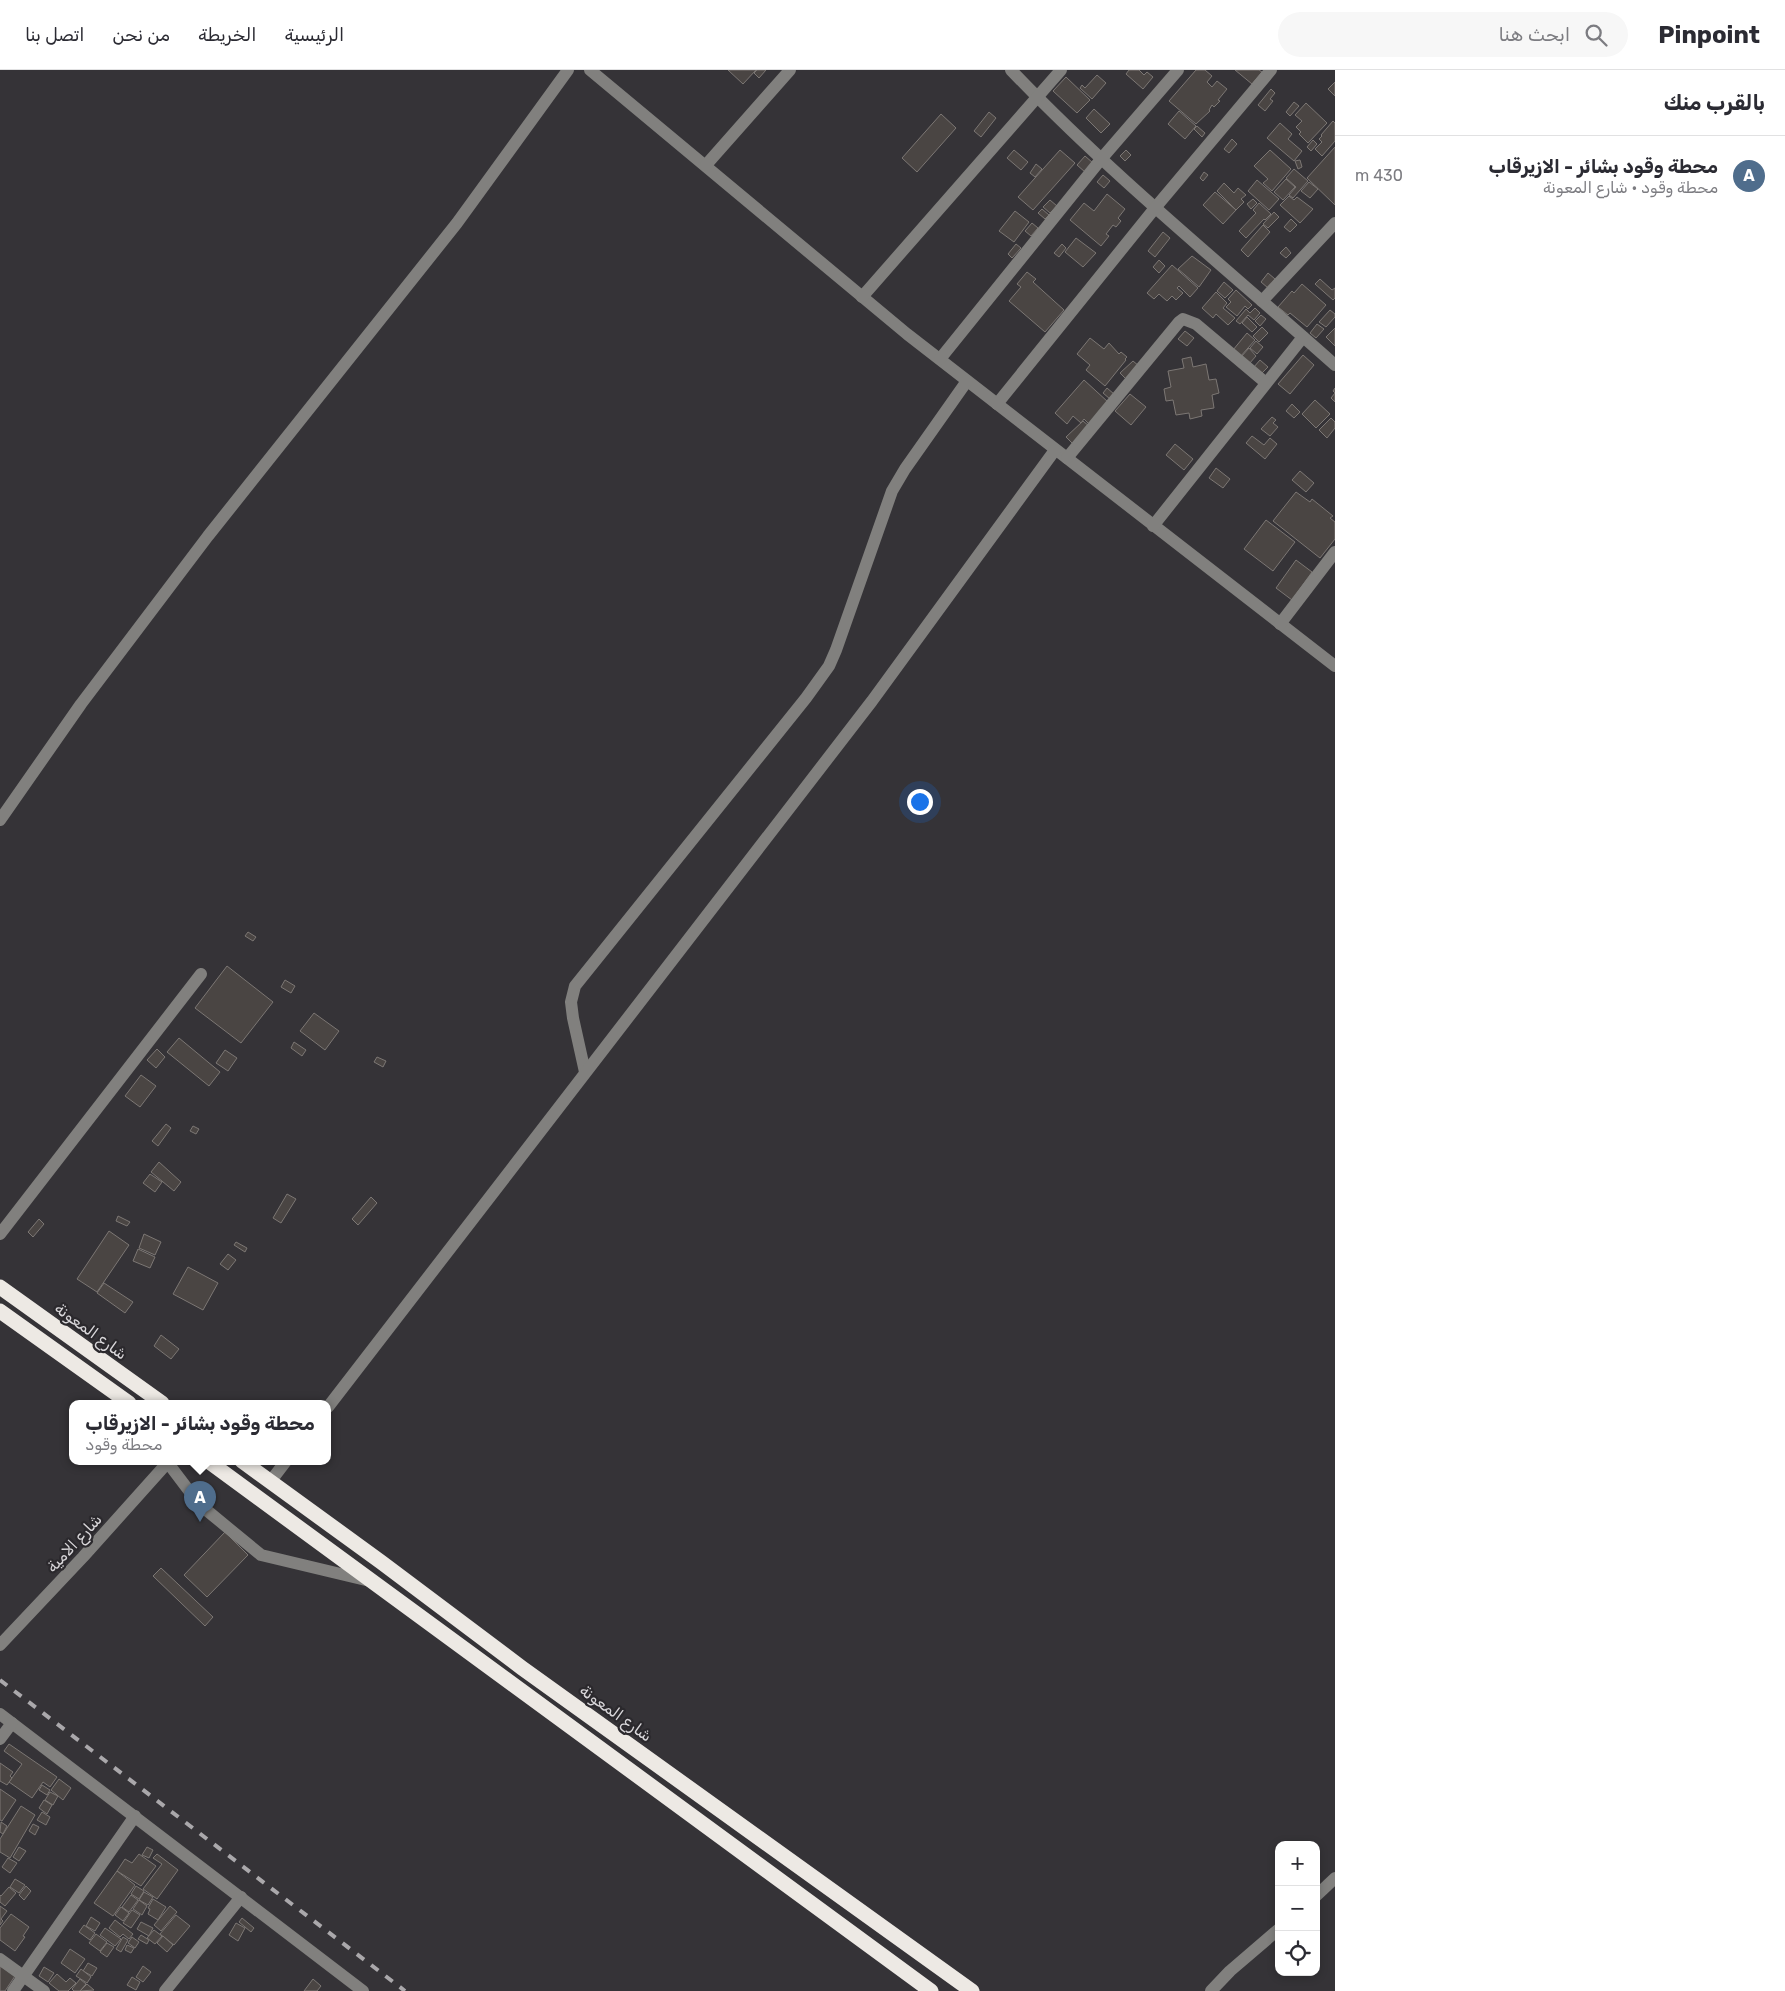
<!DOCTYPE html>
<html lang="ar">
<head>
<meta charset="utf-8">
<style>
	body { margin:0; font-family:Rubik,Cairo,sans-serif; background:#f7f7f7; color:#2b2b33; direction:rtl }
	.controls { position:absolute; right:15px; bottom:15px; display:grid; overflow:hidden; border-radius:10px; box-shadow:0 2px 8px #0003 }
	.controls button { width:45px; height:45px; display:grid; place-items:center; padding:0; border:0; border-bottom:1px solid #e1e1e2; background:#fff; color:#2b2b33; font:25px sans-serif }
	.you { position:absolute; left:919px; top:731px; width:18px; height:18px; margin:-12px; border:4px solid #fff; border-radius:50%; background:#1a73e8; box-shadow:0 0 0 8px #1a73e833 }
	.badge { display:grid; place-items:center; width:32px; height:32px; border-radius:50%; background:#4f6d8c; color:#fff; font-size:16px; font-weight:700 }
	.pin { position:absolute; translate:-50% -41px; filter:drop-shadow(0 1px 2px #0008) }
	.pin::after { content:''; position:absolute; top:26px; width:18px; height:15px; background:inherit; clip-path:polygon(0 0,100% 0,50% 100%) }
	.popup { position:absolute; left:69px; top:1330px; width:262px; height:65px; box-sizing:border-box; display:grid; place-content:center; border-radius:10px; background:#fff; filter:drop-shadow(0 1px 4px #0005); font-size:16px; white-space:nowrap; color:#7c7c81 }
	.popup b { font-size:19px; color:#2b2b33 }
	.popup::after { content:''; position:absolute; left:50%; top:100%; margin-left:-10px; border:10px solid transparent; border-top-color:#fff }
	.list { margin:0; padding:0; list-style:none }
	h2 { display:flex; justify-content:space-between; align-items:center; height:65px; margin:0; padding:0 20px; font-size:21px }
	h2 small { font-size:16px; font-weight:400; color:#7c7c81 }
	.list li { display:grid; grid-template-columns:32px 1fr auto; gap:15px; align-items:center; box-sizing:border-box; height:80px; padding:0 20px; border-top:1px solid #e1e1e2 }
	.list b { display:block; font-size:19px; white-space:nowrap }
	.list p { margin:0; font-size:16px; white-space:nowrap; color:#7c7c81 }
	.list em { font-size:16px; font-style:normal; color:#7c7c81 }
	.icon { flex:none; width:28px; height:28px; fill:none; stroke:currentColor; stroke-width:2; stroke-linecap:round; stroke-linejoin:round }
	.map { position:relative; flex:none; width:1335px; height:1921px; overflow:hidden; direction:ltr }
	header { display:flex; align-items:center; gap:30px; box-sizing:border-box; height:70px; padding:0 25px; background:#fff; border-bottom:1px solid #e1e1e2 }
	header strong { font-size:24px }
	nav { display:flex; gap:28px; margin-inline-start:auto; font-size:18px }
	.search { width:350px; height:45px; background:#f7f7f7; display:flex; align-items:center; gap:12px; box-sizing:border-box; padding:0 18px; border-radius:28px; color:#7c7c81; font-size:19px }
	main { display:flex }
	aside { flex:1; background:#fff }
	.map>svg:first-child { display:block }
	.building { fill:#4a4543; stroke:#7c7774 }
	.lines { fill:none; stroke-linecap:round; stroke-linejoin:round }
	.minor { stroke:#81807e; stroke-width:12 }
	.highway { stroke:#ede9e4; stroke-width:15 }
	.rail { stroke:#aaa8ab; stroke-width:4; stroke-dasharray:9 9; stroke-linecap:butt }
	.labels { text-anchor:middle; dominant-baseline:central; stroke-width:4.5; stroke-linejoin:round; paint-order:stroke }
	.street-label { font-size:16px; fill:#d8d6d9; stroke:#2b292d }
</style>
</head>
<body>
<header>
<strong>Pinpoint</strong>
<div class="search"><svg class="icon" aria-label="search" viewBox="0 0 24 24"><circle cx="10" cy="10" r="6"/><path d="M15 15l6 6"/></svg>ابحث هنا</div>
<nav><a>الرئيسية</a><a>الخريطة</a><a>من نحن</a><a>اتصل بنا</a></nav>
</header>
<main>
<aside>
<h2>بالقرب منك<small></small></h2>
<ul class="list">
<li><span class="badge">A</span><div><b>محطة وقود بشائر - الازيرقاب</b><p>محطة وقود · شارع المعونة</p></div><em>430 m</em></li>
</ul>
</aside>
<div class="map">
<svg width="1335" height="1921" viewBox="0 0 1335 1921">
	<rect width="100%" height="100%" fill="#353337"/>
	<!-- building -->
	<g class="building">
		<polygon points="728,0 756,0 743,14"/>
		<polygon points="757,0 766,0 759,8 754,3"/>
		<polygon points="1129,0 1139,0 1144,5 1147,2 1153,7 1143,19 1126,4"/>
		<polygon points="1196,0 1205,0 1212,6 1207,12 1212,17 1217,11 1227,19 1218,30 1220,31 1214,37 1212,35 1209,40 1210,41 1196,54 1169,31"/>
		<polygon points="1235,0 1259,0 1262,2 1252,14"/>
		<polygon points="1097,5 1106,13 1092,29 1080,18 1082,15 1085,18"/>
		<polygon points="1066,7 1090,30 1077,43 1053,21"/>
		<polygon points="1335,12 1335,26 1328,19"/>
		<polygon points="1271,19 1275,23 1270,29 1273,31 1265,41 1258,35"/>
		<polygon points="1294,32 1299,36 1290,46 1286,42"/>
		<polygon points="1306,33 1327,53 1308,73 1299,64 1301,62 1296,57 1302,51 1295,45"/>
		<polygon points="1094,39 1110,54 1101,63 1086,48"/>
		<polygon points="1179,41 1196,56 1185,69 1168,54"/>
		<polygon points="989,42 996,48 981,67 974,61"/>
		<polygon points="941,44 956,58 917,102 902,88"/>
		<polygon points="1333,51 1335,53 1335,71 1322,86 1315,79 1322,72 1319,69 1322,66 1321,65"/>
		<polygon points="1280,53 1292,64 1288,69 1302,81 1294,91 1267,68"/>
		<polygon points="1197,56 1205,63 1202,67 1194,59"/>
		<polygon points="1232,69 1237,74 1229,83 1224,79"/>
		<polygon points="1313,70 1317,74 1311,81 1307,77"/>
		<polygon points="1335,77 1335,135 1307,108"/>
		<polygon points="1014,80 1028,92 1021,100 1007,88"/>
		<polygon points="1060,80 1075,93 1033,140 1018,127"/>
		<polygon points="1126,80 1131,85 1125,91 1120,86"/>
		<polygon points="1270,80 1291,99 1272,121 1263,113 1268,109 1254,96"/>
		<polygon points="1085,86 1093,93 1085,102 1077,95"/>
		<polygon points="1300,90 1302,97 1298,99 1295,91"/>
		<polygon points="1036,94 1042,99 1035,107 1030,103"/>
		<polygon points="1294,99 1308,111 1293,128 1289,125 1296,117 1286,108"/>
		<polygon points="1204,102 1208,105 1203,111 1200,108"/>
		<polygon points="1103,105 1110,111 1104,118 1097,112"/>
		<polygon points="1286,109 1295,117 1283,130 1274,122"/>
		<polygon points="1257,110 1279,129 1269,140 1248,121"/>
		<polygon points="1309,112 1318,119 1310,128 1301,121"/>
		<polygon points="1224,113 1234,123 1238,118 1246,125 1241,129 1244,132 1236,140 1217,121"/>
		<polygon points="1215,122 1236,140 1223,154 1203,135"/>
		<polygon points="1107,124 1125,139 1118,148 1121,151 1116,157 1113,155 1106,164 1109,166 1101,176 1070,150 1084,133 1094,141"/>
		<polygon points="1289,126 1294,130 1297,127 1313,139 1300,153 1280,135"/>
		<polygon points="1253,129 1257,133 1251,139 1247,134"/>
		<polygon points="1050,130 1057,136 1050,143 1043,137"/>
		<polygon points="1259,133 1271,144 1265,150 1264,149 1246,168 1239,161 1256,143 1253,140"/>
		<polygon points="1042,139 1049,145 1045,149 1038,143"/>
		<polygon points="1015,141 1029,152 1014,172 999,161"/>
		<polygon points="1274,142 1279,147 1268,158 1263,154"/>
		<polygon points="1291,149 1297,155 1290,162 1284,157"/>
		<polygon points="1032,153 1038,158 1031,166 1025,161"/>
		<polygon points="1263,155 1270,162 1248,187 1241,180"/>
		<polygon points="1163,162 1170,168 1155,187 1148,181"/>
		<polygon points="1076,168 1096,183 1083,197 1065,182"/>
		<polygon points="1016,174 1021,178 1012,188 1008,184"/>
		<polygon points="1062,174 1066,178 1059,187 1054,183"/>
		<polygon points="1286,177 1291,183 1286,188 1280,183"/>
		<polygon points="1192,186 1211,200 1199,217 1178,199"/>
		<polygon points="1159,190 1165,196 1159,203 1153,197"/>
		<polygon points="1172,195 1198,218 1190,227 1179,216 1177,218 1183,223 1176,230 1172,226 1167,231 1159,224 1154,229 1147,223"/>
		<polygon points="1027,202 1036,209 1033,212 1064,240 1045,262 1009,231 1021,217 1017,214"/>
		<polygon points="1268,203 1275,209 1268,218 1261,212"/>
		<polygon points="1320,209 1332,220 1335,218 1335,228 1333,230 1315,214"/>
		<polygon points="1224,212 1233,220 1225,228 1217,221"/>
		<polygon points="1302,214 1326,235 1307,257 1290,243 1288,245 1278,237 1292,221 1294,223"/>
		<polygon points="1236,220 1252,235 1248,239 1245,236 1237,246 1226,237 1231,232 1228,229"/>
		<polygon points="1216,222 1227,233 1223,238 1235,248 1228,255 1216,244 1213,248 1202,238"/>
		<polygon points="1255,238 1260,243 1254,250 1248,245 1240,254 1236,251 1246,239 1250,243"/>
		<polygon points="1330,240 1335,244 1335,247 1326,257 1319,252"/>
		<polygon points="1261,245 1266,249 1260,256 1255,251"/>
		<polygon points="1247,247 1257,257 1252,262 1242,253"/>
		<polygon points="1317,254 1324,259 1316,268 1310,263"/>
		<polygon points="1262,257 1268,263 1259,272 1253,266"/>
		<polygon points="1335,258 1335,276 1326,267"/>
		<polygon points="1185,261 1194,268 1187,276 1178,269"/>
		<polygon points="1247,263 1255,270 1240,287 1233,280"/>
		<polygon points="1090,268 1104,279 1109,273 1119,284 1121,282 1127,287 1125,289 1126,290 1105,316 1086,300 1090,295 1077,284"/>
		<polygon points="1256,271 1263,277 1257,284 1250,278"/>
		<polygon points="1249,278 1256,286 1249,294 1241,287"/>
		<polygon points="1303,285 1314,295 1290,324 1278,314"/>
		<polygon points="1191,287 1193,297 1206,294 1209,310 1216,309 1219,323 1212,325 1214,338 1201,340 1202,346 1190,349 1189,343 1176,345 1173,330 1166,331 1164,319 1171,317 1168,301 1184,298 1182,289"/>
		<polygon points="1260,290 1268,297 1261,304 1253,298"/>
		<polygon points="1133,291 1139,296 1127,310 1120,303"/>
		<polygon points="1084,310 1108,332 1089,354 1084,349 1081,353 1073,346 1067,354 1055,343"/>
		<polygon points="1107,318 1114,324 1110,329 1103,323"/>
		<polygon points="1335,318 1335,332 1331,328 1335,323 1333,321"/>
		<polygon points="1130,324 1146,337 1131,355 1115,341"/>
		<polygon points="1315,330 1330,344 1316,358 1302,344"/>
		<polygon points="1292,334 1300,342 1294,348 1286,341"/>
		<polygon points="1272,347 1276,350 1273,353 1278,357 1270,366 1261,359"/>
		<polygon points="1331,348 1335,352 1335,358 1327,368 1319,360"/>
		<polygon points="1083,351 1089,356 1075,376 1066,367"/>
		<polygon points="1252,366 1264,375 1270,368 1277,374 1265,389 1246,373"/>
		<polygon points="1175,374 1193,389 1184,400 1166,385"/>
		<polygon points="1216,398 1230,409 1223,418 1209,408"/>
		<polygon points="1300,401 1314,413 1306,422 1292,410"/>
		<polygon points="1296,422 1310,432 1312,429 1333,446 1330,448 1335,452 1335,469 1320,488 1273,451"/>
		<polygon points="1266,450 1295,472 1273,501 1244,479"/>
		<polygon points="1296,490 1312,502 1292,530 1276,518"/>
		<polygon points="248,862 256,867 253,871 245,866"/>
		<polygon points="227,896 273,932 241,973 195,938"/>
		<polygon points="285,910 295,916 291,923 281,917"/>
		<polygon points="314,943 339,961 325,980 300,961"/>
		<polygon points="179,968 220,1002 209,1016 167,982"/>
		<polygon points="294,972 306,980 302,986 291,978"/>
		<polygon points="157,979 165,987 156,998 147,990"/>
		<polygon points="225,980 237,988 228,1001 216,993"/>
		<polygon points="377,987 386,991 383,997 374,992"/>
		<polygon points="141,1005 156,1016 140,1037 125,1026"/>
		<polygon points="166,1054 171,1058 158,1076 152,1071"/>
		<polygon points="193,1056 199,1059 196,1064 190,1061"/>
		<polygon points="159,1092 181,1112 174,1121 151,1102"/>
		<polygon points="150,1104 162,1112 155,1122 143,1113"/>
		<polygon points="287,1124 296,1129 281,1153 273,1148"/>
		<polygon points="371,1127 377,1133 358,1155 352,1149"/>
		<polygon points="118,1146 130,1152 127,1156 116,1151"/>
		<polygon points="39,1149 44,1154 33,1167 28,1162"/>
		<polygon points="109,1161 129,1175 97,1222 77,1209"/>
		<polygon points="144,1164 161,1172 155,1185 139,1178"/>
		<polygon points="236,1172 247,1178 245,1182 234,1175"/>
		<polygon points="138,1179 155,1187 150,1198 133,1191"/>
		<polygon points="228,1184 236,1190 228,1200 220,1194"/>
		<polygon points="188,1197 218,1213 203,1240 173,1224"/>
		<polygon points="104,1213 133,1232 125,1243 97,1223"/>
		<polygon points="161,1265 179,1279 171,1289 154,1276"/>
		<polygon points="225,1462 248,1485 207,1527 184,1505"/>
		<polygon points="161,1498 213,1547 205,1556 153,1506"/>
		<polygon points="9,1674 57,1707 50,1717 43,1712 32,1728 9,1712 22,1694 4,1681"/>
		<polygon points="0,1693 13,1702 10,1706 12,1708 7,1715 0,1711"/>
		<polygon points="59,1709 71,1718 63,1730 51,1720"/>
		<polygon points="42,1715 50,1720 47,1725 39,1720"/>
		<polygon points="0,1719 16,1730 2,1751 0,1750"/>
		<polygon points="50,1722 58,1726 53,1735 45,1730"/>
		<polygon points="44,1730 52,1735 47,1744 39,1738"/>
		<polygon points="21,1736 35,1745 10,1788 0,1782 0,1769"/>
		<polygon points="42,1742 50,1747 46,1755 37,1750"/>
		<polygon points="1,1752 7,1756 3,1764 0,1762"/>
		<polygon points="33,1754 39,1757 35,1765 29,1761"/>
		<polygon points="19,1777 26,1781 19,1791 13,1787"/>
		<polygon points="147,1777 153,1780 149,1788 142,1785"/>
		<polygon points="139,1784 156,1796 141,1816 117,1801 125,1789 132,1793"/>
		<polygon points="157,1784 178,1800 157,1829 143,1819 162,1794 153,1788"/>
		<polygon points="8,1788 17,1793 10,1803 2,1797"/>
		<polygon points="117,1801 135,1815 113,1846 94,1833"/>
		<polygon points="15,1809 25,1815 19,1823 10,1817"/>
		<polygon points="26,1816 31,1821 24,1830 19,1825"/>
		<polygon points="136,1816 144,1821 139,1829 131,1824"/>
		<polygon points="9,1817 16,1823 5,1836 0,1832 0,1825 1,1826"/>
		<polygon points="144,1822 153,1827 148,1835 139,1830"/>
		<polygon points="131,1825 138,1830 129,1842 122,1837"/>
		<polygon points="153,1829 166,1837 158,1850 148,1844 150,1839 148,1838"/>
		<polygon points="139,1830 147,1836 142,1845 133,1839"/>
		<polygon points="0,1836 7,1841 1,1849 3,1851 0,1855"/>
		<polygon points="170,1836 177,1842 161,1861 154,1855"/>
		<polygon points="121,1837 129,1843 123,1851 115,1845"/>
		<polygon points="132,1840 140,1845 131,1858 123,1853"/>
		<polygon points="11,1844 29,1857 23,1866 25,1867 15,1881 0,1870 0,1858"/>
		<polygon points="176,1845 190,1856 174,1875 160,1864"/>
		<polygon points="91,1847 100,1853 95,1861 86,1856"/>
		<polygon points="242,1848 254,1858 251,1862 239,1852"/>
		<polygon points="115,1850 133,1864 129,1869 123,1864 120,1867 109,1858"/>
		<polygon points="141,1852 153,1858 149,1866 137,1859"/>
		<polygon points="236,1853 245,1858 238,1871 229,1865"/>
		<polygon points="84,1855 95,1863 90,1870 79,1862"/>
		<polygon points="105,1858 121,1869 115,1876 100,1865"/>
		<polygon points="154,1860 162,1866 155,1874 147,1868"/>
		<polygon points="96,1864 107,1872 100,1881 89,1873"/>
		<polygon points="141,1865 149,1870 147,1874 138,1869"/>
		<polygon points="163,1866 173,1875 167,1882 157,1873"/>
		<polygon points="123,1867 128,1870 121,1882 116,1879"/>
		<polygon points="132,1867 139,1872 135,1878 128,1873"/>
		<polygon points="107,1873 114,1877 107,1887 100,1882"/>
		<polygon points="127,1875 134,1878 131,1883 125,1880"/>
		<polygon points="70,1879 85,1889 75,1903 61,1893"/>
		<polygon points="88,1893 97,1898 92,1906 83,1901"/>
		<polygon points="0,1896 15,1906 5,1921 0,1921"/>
		<polygon points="143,1896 151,1902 143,1912 136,1907"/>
		<polygon points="44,1897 54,1903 48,1912 39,1906"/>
		<polygon points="81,1899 91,1907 87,1913 76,1906"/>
		<polygon points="57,1904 66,1912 70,1908 76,1913 68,1921 59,1921 49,1913"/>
		<polygon points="132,1907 140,1912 136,1920 127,1915"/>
		<polygon points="80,1909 86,1914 80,1921 74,1921 72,1919"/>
		<polygon points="313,1909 321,1916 317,1921 304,1921"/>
		<polygon points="87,1914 94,1920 80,1921"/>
	</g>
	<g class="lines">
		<!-- minor -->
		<g class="minor">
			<polyline points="590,0 907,264 1335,596"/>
			<path d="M1011 0C1112 106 1226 198 1335 295"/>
			<polyline points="706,95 790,0"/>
			<polyline points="862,227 1061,0"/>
			<polyline points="1262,231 1335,153"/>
			<polyline points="940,289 1102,88 1178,0"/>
			<polyline points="997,334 1155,138 1271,0"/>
			<polyline points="1067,388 1179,252 1183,249 1196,254 1266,313"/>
			<polyline points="1153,456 1303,267"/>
			<polyline points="1280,554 1335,482"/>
			<polyline points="0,750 81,634 208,466 457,153 568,0"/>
			<polyline points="585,1002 573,948 571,932 575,916 806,628 829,596 836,580 892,421 905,399 967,311"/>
			<polyline points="0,1164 201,904"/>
			<polyline points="328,1337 872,631 1055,380"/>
			<polyline points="168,1393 199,1434 261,1485 370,1511"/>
			<polyline points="270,1412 286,1391"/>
			<polyline points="0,1575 83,1487 169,1391"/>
			<polyline points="0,1644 363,1921"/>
			<polyline points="0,1669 12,1653"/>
			<polyline points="1316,1826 1335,1808"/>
			<polyline points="0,1889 44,1921"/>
			<polyline points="13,1921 135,1746"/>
			<polyline points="165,1921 241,1827"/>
			<polyline points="1211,1921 1230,1901 1279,1859"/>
		</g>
		<!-- highway -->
		<g class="highway">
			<polyline points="0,1217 162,1333"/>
			<polyline points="0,1241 129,1333"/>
			<polyline points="208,1391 931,1921"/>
			<polyline points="242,1391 381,1492 522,1598 972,1921"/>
		</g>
		<!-- rail -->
		<polyline class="rail" points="0,1610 405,1921"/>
	</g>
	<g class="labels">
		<!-- street labels -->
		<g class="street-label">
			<text transform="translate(91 1261) rotate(36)">شارع المعونة</text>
			<text transform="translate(74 1473) rotate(-47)">شارع الامية</text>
			<text transform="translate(616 1643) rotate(36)">شارع المعونة</text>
		</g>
	</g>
</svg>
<div class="controls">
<button>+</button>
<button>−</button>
<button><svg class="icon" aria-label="locate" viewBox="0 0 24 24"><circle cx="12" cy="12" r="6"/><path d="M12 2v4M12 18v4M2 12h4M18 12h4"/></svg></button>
</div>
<div class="you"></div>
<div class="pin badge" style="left:200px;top:1452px">A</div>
<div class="popup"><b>محطة وقود بشائر - الازيرقاب</b>محطة وقود</div>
</div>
</main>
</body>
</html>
